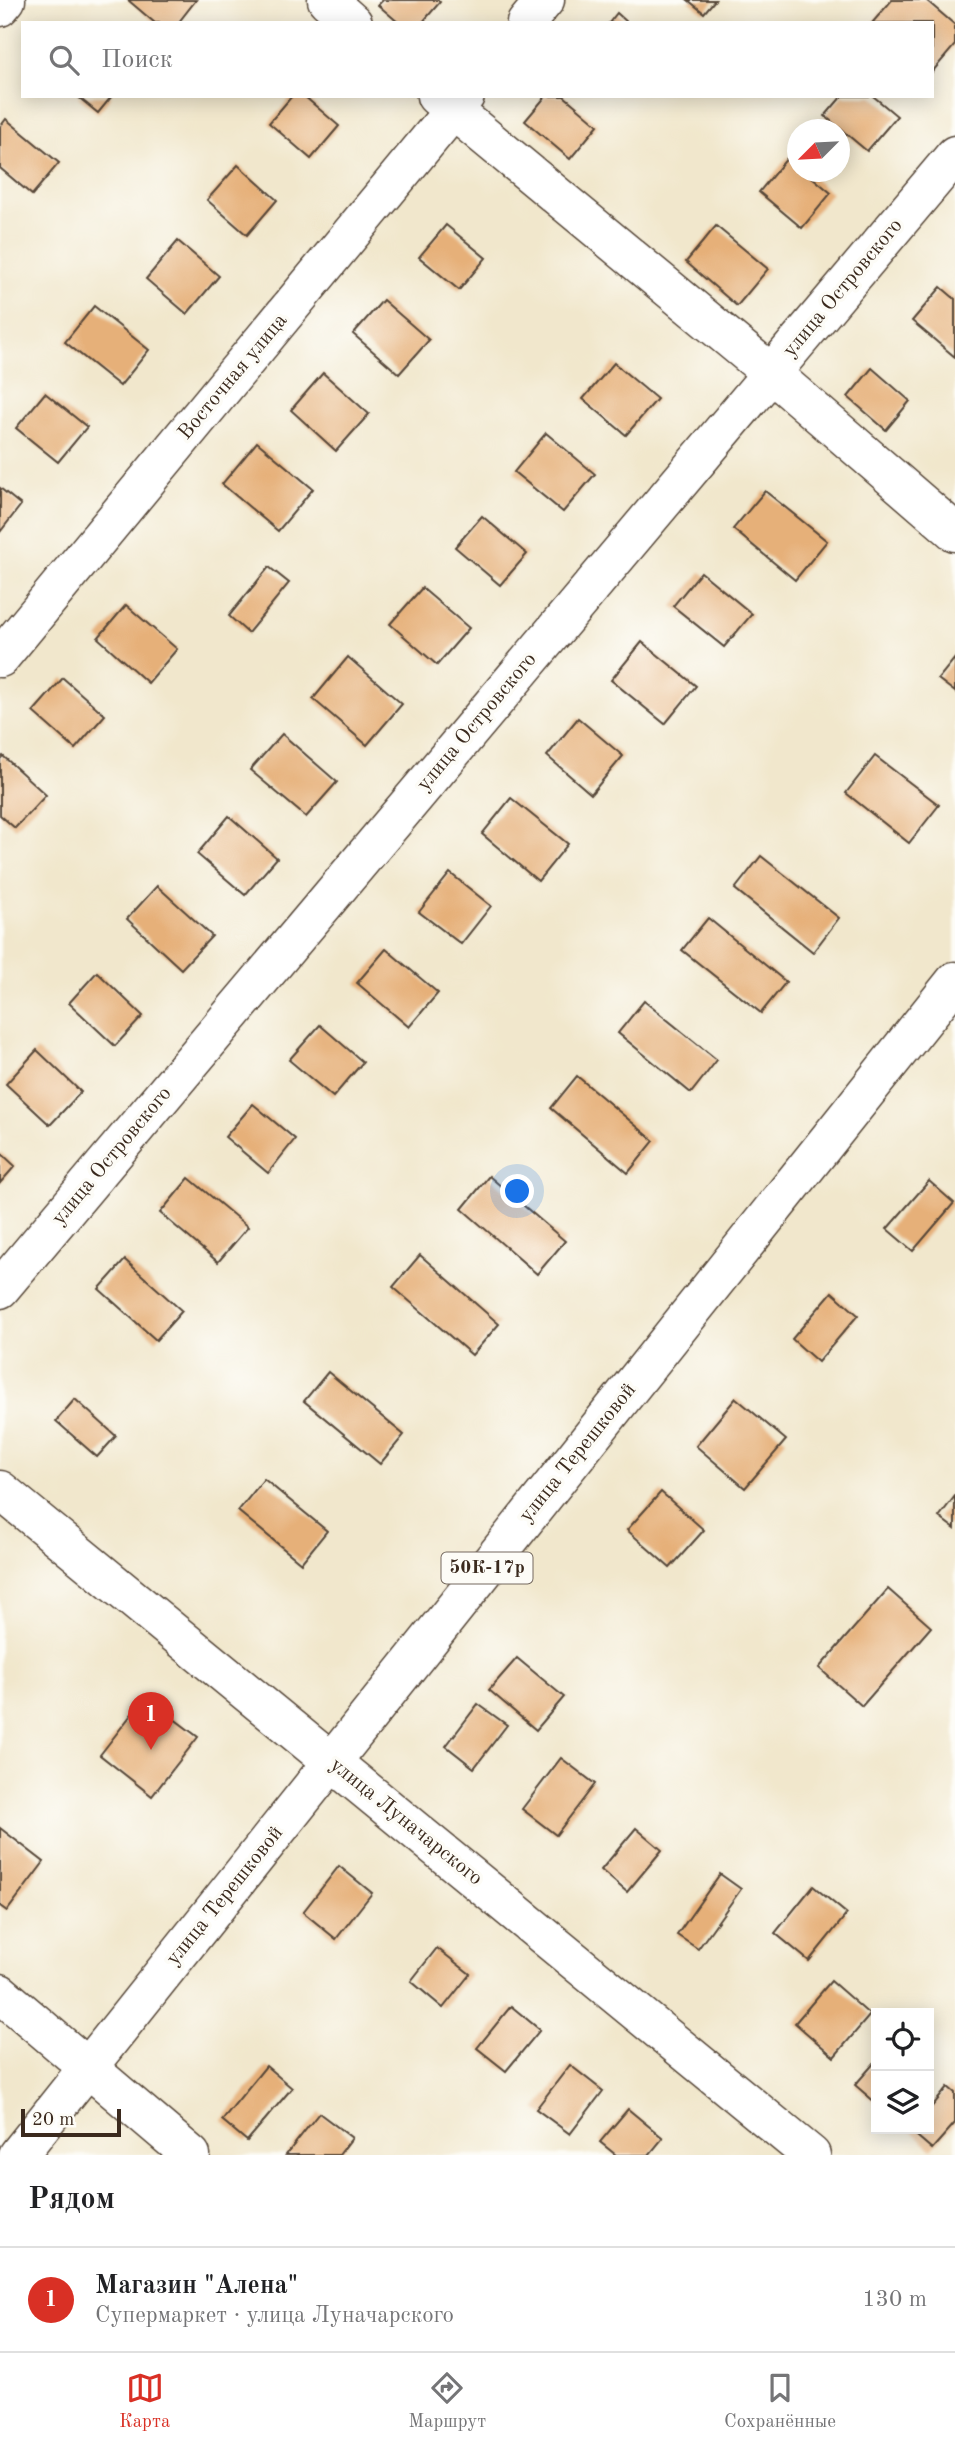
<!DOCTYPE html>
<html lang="ru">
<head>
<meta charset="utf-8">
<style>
	body { margin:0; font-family:"Old Standard TT",serif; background:#f2f2f2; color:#202124 }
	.controls { position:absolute; right:21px; bottom:21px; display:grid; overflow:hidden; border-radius:0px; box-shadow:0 4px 18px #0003 }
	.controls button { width:63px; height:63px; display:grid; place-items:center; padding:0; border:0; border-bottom:2px solid #e0e0e0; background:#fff; color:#202124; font:35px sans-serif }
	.compass { position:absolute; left:787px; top:119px; width:63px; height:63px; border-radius:50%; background:#fff; box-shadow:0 4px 18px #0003; rotate:246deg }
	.scale { position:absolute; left:21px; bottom:18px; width:100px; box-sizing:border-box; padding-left:7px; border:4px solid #3b2a1e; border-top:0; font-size:19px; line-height:24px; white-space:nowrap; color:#3b2a1e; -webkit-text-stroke:5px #fdfcf7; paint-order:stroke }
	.you { position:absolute; left:518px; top:1192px; width:24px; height:24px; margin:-18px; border:5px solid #fff; border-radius:50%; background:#1a73e8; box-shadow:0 0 0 10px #1a73e833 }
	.badge { display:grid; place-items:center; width:46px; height:46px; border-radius:50%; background:#d93025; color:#fff; font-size:23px; font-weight:700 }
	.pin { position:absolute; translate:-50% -58px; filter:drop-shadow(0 2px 4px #0008) }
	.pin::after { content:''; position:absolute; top:37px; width:24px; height:21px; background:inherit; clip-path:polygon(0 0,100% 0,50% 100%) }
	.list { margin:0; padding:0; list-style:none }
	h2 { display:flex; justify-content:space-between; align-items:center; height:91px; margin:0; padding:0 28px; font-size:30px }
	h2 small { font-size:23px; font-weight:400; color:#757577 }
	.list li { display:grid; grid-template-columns:46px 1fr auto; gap:21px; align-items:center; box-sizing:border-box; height:105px; padding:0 28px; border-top:2px solid #e0e0e0 }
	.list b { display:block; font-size:26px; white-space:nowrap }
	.list p { margin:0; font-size:23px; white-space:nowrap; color:#757577 }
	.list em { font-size:23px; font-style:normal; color:#757577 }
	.icon { flex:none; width:38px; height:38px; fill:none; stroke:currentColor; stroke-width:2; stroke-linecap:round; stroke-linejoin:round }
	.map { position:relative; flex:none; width:955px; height:2155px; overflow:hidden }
	.search { position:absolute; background:#fff; box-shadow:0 4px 18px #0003; left:21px; right:21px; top:21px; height:77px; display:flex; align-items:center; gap:18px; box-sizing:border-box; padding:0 24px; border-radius:0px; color:#757577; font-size:26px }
	.sheet { height:196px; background:#fff }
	nav { display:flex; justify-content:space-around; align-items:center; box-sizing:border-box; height:98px; border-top:2px solid #e0e0e0; background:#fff; font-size:19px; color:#757577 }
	nav a { display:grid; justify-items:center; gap:4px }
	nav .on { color:#d93025 }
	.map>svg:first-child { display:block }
	.building { fill:#e6b079 }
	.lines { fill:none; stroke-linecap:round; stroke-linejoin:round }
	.street-casing { stroke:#564638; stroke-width:41 }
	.primary-casing { stroke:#564638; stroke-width:41 }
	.street { stroke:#fff; stroke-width:38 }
	.primary { stroke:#fff; stroke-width:38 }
	.labels { text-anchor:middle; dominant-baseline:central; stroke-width:7; stroke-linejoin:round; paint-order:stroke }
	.shield { fill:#fdfcf7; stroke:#75695f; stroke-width:2 }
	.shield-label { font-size:19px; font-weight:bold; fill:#3b2a1e }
	.street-label { font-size:21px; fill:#3b2a1e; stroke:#fdfcf7 }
</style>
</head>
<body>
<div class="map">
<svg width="955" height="2155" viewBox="0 0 955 2155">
	<rect width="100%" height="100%" fill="#fdfcf7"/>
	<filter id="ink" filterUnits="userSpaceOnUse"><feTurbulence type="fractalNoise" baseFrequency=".0143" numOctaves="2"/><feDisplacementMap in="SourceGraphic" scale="14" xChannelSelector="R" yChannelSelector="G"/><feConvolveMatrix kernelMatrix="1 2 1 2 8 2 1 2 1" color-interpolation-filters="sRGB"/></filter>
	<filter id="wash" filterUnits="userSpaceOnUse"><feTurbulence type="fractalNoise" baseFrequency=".00686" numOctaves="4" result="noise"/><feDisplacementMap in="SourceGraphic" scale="28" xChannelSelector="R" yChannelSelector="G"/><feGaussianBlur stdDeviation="1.57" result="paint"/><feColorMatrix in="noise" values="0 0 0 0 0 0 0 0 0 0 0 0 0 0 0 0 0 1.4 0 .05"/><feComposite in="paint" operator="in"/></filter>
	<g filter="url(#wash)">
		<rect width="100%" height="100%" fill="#f1e7cc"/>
		<g id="blocks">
			<!-- building -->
			<g class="building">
				<polygon points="128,0 196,0 178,23 155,23"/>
				<polygon points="383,0 438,0 440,2 422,23 399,23 378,5"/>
				<polygon points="688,0 715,0 704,13"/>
				<polygon points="892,0 926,0 955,25 955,45 932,72 932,23 872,23"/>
				<polygon points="617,13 628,23 609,23"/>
				<polygon points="77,96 112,96 98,113"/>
				<polygon points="292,96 304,96 339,126 311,159 269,123"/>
				<polygon points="546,96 564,96 598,125 570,159 525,121"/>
				<polygon points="842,96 873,96 897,116 867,151 825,116"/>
				<polygon points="6,119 59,163 32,195 0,168 0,127"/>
				<polygon points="788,157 797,164 797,172 806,172 831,193 802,228 759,192"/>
				<polygon points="238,165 277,200 247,235 207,200"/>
				<polygon points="446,225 486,258 459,290 419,257"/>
				<polygon points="716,226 768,269 737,306 686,262"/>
				<polygon points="178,241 219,276 187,314 146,279"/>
				<polygon points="941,287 955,299 955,357 912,321"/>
				<polygon points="383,300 429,340 399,374 353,334"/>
				<polygon points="94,306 149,350 120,386 65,342"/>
				<polygon points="614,363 657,399 626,435 583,399"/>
				<polygon points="872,368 910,401 886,430 848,397"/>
				<polygon points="323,373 369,414 336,451 291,410"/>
				<polygon points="45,393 87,427 58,462 16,428"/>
				<polygon points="546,433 595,474 563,512 514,472"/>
				<polygon points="257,442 313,489 278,531 222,484"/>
				<polygon points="0,488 21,505 0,532"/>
				<polygon points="765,491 827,541 795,580 733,529"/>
				<polygon points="482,516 527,554 500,585 455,547"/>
				<polygon points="269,567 289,583 248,633 229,616"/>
				<polygon points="701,572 752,614 724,647 673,606"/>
				<polygon points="422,588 469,628 437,665 390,624"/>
				<polygon points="126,605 177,649 148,683 98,638"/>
				<polygon points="642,642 696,686 665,724 611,680"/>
				<polygon points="348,657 402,704 367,745 313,699"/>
				<polygon points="955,658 955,692 938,679"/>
				<polygon points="63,678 105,715 75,749 33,712"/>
				<polygon points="578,718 623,756 591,794 547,756"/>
				<polygon points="282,734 337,782 306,817 250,770"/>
				<polygon points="3,756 46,795 15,828 0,815 0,759"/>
				<polygon points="875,756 939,805 909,843 846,793"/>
				<polygon points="511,798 568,844 538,881 482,834"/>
				<polygon points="229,816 277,858 245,895 197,854"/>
				<polygon points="761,856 839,918 813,952 735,889"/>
				<polygon points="450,873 491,906 461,944 419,912"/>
				<polygon points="157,886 212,936 181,969 127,919"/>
				<polygon points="708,918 786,982 761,1013 682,950"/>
				<polygon points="386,949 438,993 409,1027 357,983"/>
				<polygon points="97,972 143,1016 115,1046 69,1003"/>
				<polygon points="644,1001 717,1060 691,1093 618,1033"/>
				<polygon points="320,1025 363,1062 333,1097 289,1060"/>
				<polygon points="37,1050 81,1092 50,1125 6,1084"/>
				<polygon points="577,1076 654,1141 628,1173 551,1108"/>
				<polygon points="253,1104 295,1139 268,1173 225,1137"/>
				<polygon points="0,1152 15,1166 0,1183"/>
				<polygon points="489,1176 565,1241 537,1274 462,1209"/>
				<polygon points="189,1178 248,1227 218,1262 160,1213"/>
				<polygon points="929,1181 954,1203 913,1251 887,1229"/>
				<polygon points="420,1255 499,1324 472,1355 393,1287"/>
				<polygon points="125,1260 182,1311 156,1340 99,1289"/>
				<polygon points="832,1292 858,1315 818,1362 792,1339"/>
				<polygon points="328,1372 404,1435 380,1464 304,1401"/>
				<polygon points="736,1398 786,1440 745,1488 696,1446"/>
				<polygon points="75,1399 116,1436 97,1457 56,1421"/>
				<polygon points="264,1479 327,1531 301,1563 238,1511"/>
				<polygon points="661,1492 704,1530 670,1568 627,1530"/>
				<polygon points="955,1496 955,1529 939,1517"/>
				<polygon points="888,1589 931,1627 862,1706 819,1668"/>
				<polygon points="517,1658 564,1697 536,1730 489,1690"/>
				<polygon points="145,1697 198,1737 152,1796 100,1755"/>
				<polygon points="478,1704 507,1725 474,1768 446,1746"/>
				<polygon points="561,1758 595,1784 556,1835 522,1809"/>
				<polygon points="0,1828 44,1862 7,1911 0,1906"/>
				<polygon points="636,1828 662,1850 627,1892 601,1870"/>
				<polygon points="339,1866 372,1893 336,1939 303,1912"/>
				<polygon points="720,1874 741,1889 698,1949 677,1935"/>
				<polygon points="813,1886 847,1914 809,1961 775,1933"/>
				<polygon points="437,1948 470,1974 443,2008 411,1981"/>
				<polygon points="831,1981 870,2015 834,2057 795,2023"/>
				<polygon points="511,2006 540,2030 506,2071 477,2048"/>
				<polygon points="876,2061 876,2103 855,2085"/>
				<polygon points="570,2065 603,2091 570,2134 536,2109"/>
				<polygon points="266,2066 292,2088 247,2141 222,2120"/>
				<polygon points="948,2087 955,2093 955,2123 932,2149 911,2131 913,2129 929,2129 929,2110"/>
				<polygon points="628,2109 663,2138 649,2155 616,2155 600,2142"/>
				<polygon points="319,2113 352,2138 339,2155 286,2155"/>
			</g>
		</g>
	</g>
	<g filter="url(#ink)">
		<use href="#blocks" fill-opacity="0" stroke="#564638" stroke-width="2"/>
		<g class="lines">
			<defs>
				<g id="street">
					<polyline points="327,0 353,23"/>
					<polyline points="0,7 6,0"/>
					<polyline points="526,23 545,0"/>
					<polyline points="436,96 771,373 955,532"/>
					<polyline points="0,658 465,96"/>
					<polyline points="0,1289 955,155"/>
					<polyline points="0,1490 811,2155"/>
					<polyline points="0,1993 191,2155"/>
				</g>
				<polyline id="primary" points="18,2155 955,981"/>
			</defs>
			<!-- street casing -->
			<use href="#street" class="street-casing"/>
			<!-- primary casing -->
			<use href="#primary" class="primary-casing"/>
			<!-- street -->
			<use href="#street" class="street"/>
			<!-- primary -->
			<use href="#primary" class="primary"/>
		</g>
	</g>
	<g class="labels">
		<!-- shield labels -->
		<rect class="shield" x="441.5" y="1552.5" width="91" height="31" rx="5"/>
		<g class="shield-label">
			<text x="487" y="1568">50К-17р</text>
		</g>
		<!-- street labels -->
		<g class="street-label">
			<text transform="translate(843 288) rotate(-50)">улица Островского</text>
			<text transform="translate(233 377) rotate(-50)">Восточная улица</text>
			<text transform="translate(477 722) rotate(-50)">улица Островского</text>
			<text transform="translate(112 1156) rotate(-50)">улица Островского</text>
			<text transform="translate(578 1453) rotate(-51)">улица Терешковой</text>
			<text transform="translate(406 1822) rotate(39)">улица Луначарского</text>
			<text transform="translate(225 1896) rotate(-51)">улица Терешковой</text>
		</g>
	</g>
</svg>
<div class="controls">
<button><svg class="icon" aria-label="locate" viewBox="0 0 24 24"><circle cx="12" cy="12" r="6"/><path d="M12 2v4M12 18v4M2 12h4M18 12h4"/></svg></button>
<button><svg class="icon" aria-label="layers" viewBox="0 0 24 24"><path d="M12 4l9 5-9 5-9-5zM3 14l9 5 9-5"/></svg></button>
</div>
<svg class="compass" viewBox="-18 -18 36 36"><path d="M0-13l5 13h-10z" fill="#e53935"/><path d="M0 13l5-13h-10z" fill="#757577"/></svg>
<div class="scale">20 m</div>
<div class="you"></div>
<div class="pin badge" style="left:151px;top:1750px">1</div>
<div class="search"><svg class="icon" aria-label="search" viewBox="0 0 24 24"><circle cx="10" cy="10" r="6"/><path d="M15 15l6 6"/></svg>Поиск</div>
</div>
<section class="sheet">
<h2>Рядом<small></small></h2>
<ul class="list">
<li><span class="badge">1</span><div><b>Магазин &quot;Алена&quot;</b><p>Супермаркет · улица Луначарского</p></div><em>130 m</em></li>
</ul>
</section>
<nav>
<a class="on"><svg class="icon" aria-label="map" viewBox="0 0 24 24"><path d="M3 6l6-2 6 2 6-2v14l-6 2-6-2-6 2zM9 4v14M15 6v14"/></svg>Карта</a>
<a><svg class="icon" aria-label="directions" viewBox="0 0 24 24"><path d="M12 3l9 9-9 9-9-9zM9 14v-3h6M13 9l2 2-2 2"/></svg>Маршрут</a>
<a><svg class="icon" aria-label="saved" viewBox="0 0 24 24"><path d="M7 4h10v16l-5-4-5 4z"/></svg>Сохранённые</a>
</nav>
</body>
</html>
